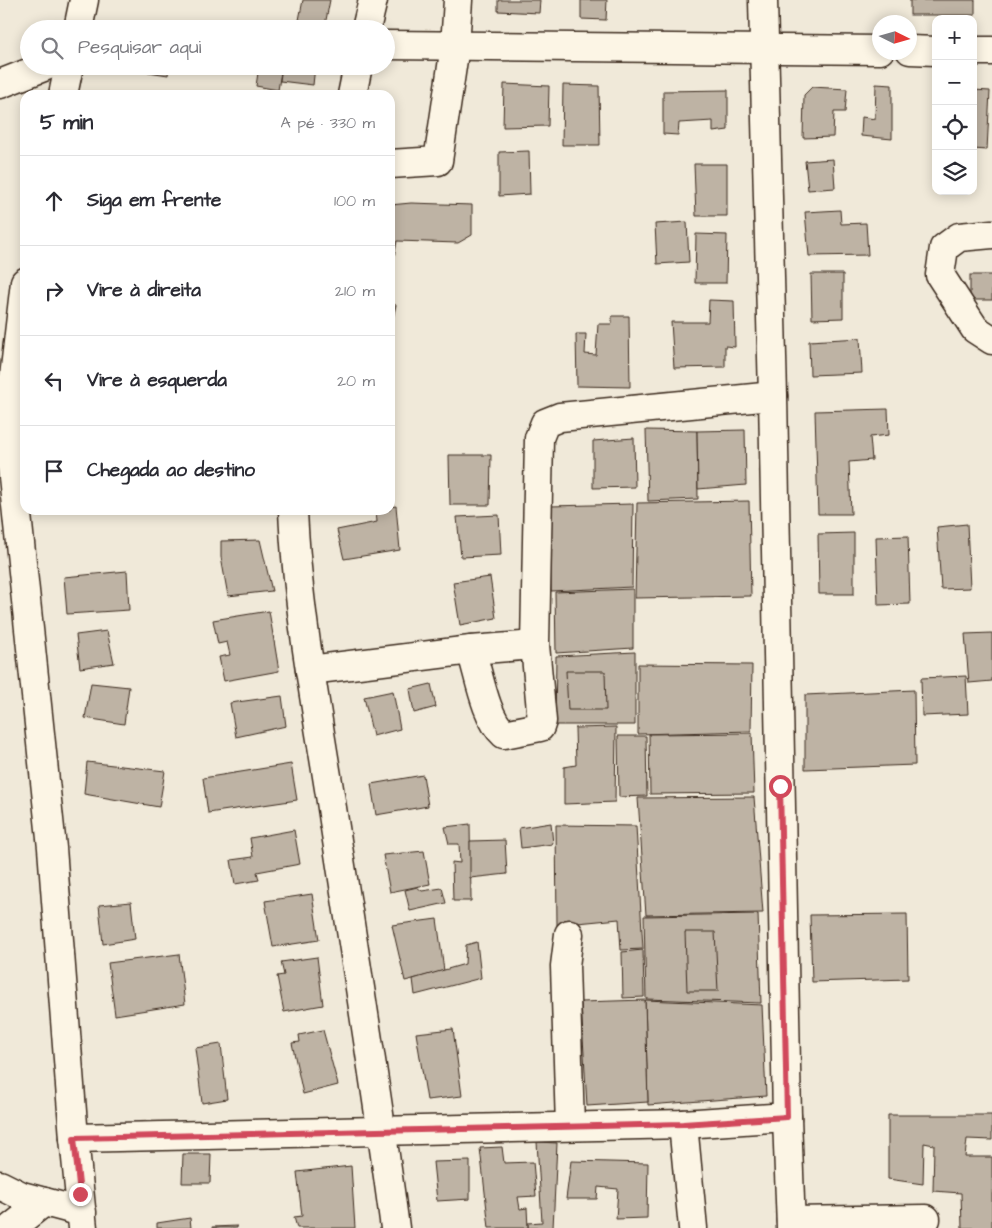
<!DOCTYPE html>
<html lang="pt">
<head>
<meta charset="utf-8">
<style>
	body { margin:0; font-family:"Architects Daughter",sans-serif; background:#f7f7f7; color:#2b2b33 }
	.controls { position:absolute; right:15px; top:15px; display:grid; overflow:hidden; border-radius:10px; box-shadow:0 2px 12px #0003 }
	.controls button { width:45px; height:45px; display:grid; place-items:center; padding:0; border:0; border-bottom:1px solid #e1e1e2; background:#fff; color:#2b2b33; font:25px sans-serif }
	.compass { position:absolute; left:872px; top:15px; width:45px; height:45px; border-radius:50%; background:#fff; box-shadow:0 2px 12px #0003; rotate:95deg }
	.stop { position:absolute; width:15px; height:15px; margin:-11px; border:4px solid #d1495b; border-radius:50%; background:#fff }
	.stop.end { background:#d1495b; border-color:#fff; box-shadow:0 1px 5px #0008 }
	.list { margin:0; padding:0; list-style:none }
	h2 { display:flex; justify-content:space-between; align-items:center; height:65px; margin:0; padding:0 20px; font-size:21px }
	h2 small { font-size:16px; font-weight:400; color:#7c7c81 }
	.list li { display:grid; grid-template-columns:32px 1fr auto; gap:15px; align-items:center; box-sizing:border-box; height:90px; padding:0 20px; border-top:1px solid #e1e1e2 }
	.list b { display:block; font-size:19px; white-space:nowrap }
	.list em { font-size:16px; font-style:normal; color:#7c7c81 }
	.icon { flex:none; width:28px; height:28px; fill:none; stroke:currentColor; stroke-width:2; stroke-linecap:round; stroke-linejoin:round }
	.map { position:relative; flex:none; width:992px; height:1228px; overflow:hidden }
	.search { position:absolute; background:#fff; box-shadow:0 2px 12px #0003; left:20px; top:20px; width:375px; height:55px; display:flex; align-items:center; gap:12px; box-sizing:border-box; padding:0 18px; border-radius:28px; color:#7c7c81; font-size:19px }
	.panel { position:absolute; background:#fff; box-shadow:0 2px 12px #0003; left:20px; top:90px; width:375px; height:425px; border-radius:15px }
	.map>svg:first-child { display:block }
	.building { fill:#beb3a4; stroke:#3b2a1e }
	.lines { fill:none; stroke-linecap:round; stroke-linejoin:round }
	.minor-casing { stroke:#3b2a1e; stroke-width:31 }
	.minor { stroke:#fcf5e5; stroke-width:28 }
	.route { stroke:#d1495b; stroke-width:6 }
</style>
</head>
<body>
<div class="map">
<svg width="992" height="1228" viewBox="0 0 992 1228">
	<rect width="100%" height="100%" fill="#f0e9d9"/>
	<filter id="ink" filterUnits="userSpaceOnUse"><feTurbulence type="fractalNoise" baseFrequency=".02" numOctaves="2"/><feDisplacementMap in="SourceGraphic" scale="10" xChannelSelector="R" yChannelSelector="G"/><feConvolveMatrix kernelMatrix="1 2 1 2 8 2 1 2 1" color-interpolation-filters="sRGB"/></filter>
	<g filter="url(#ink)">
		<!-- building -->
		<g class="building">
			<polygon points="303,0 330,0 325,25 299,20"/>
			<polygon points="498,0 540,0 539,13 498,11"/>
			<polygon points="581,0 607,0 606,20 581,19"/>
			<rect x="910" y="0" width="65" height="15"/>
			<polygon points="151,23 175,27 175,29 150,29"/>
			<polygon points="143,66 169,66 168,75 142,71"/>
			<polygon points="259,66 282,66 278,90 256,86"/>
			<polygon points="282,66 315,66 313,85 280,81"/>
			<polygon points="504,84 549,86 548,126 503,127"/>
			<polygon points="876,84 892,85 892,139 861,136 862,117 875,119"/>
			<polygon points="563,85 599,86 600,145 562,145"/>
			<polygon points="812,87 847,89 845,112 834,112 833,137 803,138 804,95"/>
			<polygon points="728,90 728,130 713,132 713,121 679,123 678,135 663,134 663,91"/>
			<polygon points="973,90 990,91 987,150 973,149"/>
			<polygon points="529,151 530,194 499,196 499,152"/>
			<polygon points="833,159 835,188 808,190 805,161"/>
			<polygon points="694,164 727,164 727,216 696,216"/>
			<polygon points="411,203 472,205 472,235 458,243 397,241 390,281 390,205"/>
			<polygon points="840,210 841,224 866,223 868,255 809,256 805,212"/>
			<polygon points="687,222 689,262 657,264 655,224"/>
			<polygon points="696,234 727,235 726,283 695,283"/>
			<polygon points="811,274 843,274 843,318 812,319"/>
			<rect x="970" y="275" width="22" height="25"/>
			<polygon points="709,300 734,301 735,347 725,346 725,367 674,368 671,322 708,322"/>
			<polygon points="390,304 396,305 390,332"/>
			<polygon points="612,316 629,316 630,387 577,386 576,334 586,334 585,354 596,355 598,324 612,324"/>
			<polygon points="860,338 862,373 810,375 809,341"/>
			<polygon points="888,409 889,435 870,437 872,460 849,462 851,514 818,514 815,411"/>
			<polygon points="646,430 697,431 698,499 648,501"/>
			<polygon points="745,430 746,485 698,489 697,431"/>
			<polygon points="634,438 635,487 593,488 593,441"/>
			<polygon points="449,455 491,455 490,505 450,505"/>
			<polygon points="749,501 751,596 635,598 637,503"/>
			<polygon points="633,504 632,587 551,591 550,506"/>
			<polygon points="396,506 400,550 344,559 337,530 377,522 376,510 390,510 390,507"/>
			<polygon points="499,515 501,555 461,557 457,517"/>
			<polygon points="967,524 970,588 941,589 937,527"/>
			<polygon points="854,533 854,594 819,594 818,534"/>
			<polygon points="908,536 910,604 878,605 876,537"/>
			<polygon points="260,540 272,591 228,596 221,557 221,541"/>
			<polygon points="127,571 129,610 67,614 64,577"/>
			<polygon points="490,577 496,618 460,625 453,582"/>
			<polygon points="633,589 633,648 556,653 555,592"/>
			<polygon points="269,611 279,671 224,681 219,657 230,655 227,642 218,644 213,620"/>
			<polygon points="107,631 114,663 80,668 76,635"/>
			<polygon points="992,633 992,681 969,683 965,634"/>
			<polygon points="635,652 635,725 555,725 556,656"/>
			<polygon points="638,664 752,665 751,731 638,734"/>
			<polygon points="566,671 605,671 606,710 568,710"/>
			<polygon points="966,676 968,714 922,716 921,678"/>
			<polygon points="91,683 129,687 124,724 85,718"/>
			<polygon points="431,684 436,707 414,713 410,689"/>
			<polygon points="914,690 915,765 805,769 805,695"/>
			<polygon points="393,691 400,729 373,736 364,697"/>
			<polygon points="282,696 286,726 236,737 230,703"/>
			<polygon points="616,727 615,802 564,804 564,767 576,765 575,728"/>
			<polygon points="752,733 754,793 650,794 649,734"/>
			<polygon points="618,736 646,736 647,796 619,797"/>
			<polygon points="87,762 165,771 159,807 84,794"/>
			<polygon points="291,764 297,800 208,813 203,778"/>
			<polygon points="423,775 428,806 376,815 371,784"/>
			<polygon points="754,797 763,913 646,915 638,798"/>
			<polygon points="551,823 553,844 521,848 519,828"/>
			<polygon points="470,824 471,901 453,901 452,862 460,863 459,844 449,844 445,827"/>
			<polygon points="556,825 636,826 643,949 621,950 619,919 557,925"/>
			<polygon points="294,830 300,864 257,872 259,880 235,884 231,860 253,857 250,838"/>
			<polygon points="505,840 507,874 470,878 470,841"/>
			<polygon points="424,851 430,884 390,892 383,855"/>
			<polygon points="417,887 422,891 442,888 446,903 410,911 405,890"/>
			<polygon points="312,894 319,940 273,947 265,901"/>
			<polygon points="131,902 135,939 103,944 99,905"/>
			<polygon points="758,914 761,1003 646,999 644,916"/>
			<polygon points="907,914 908,979 812,982 810,915"/>
			<polygon points="437,919 444,971 405,981 392,925"/>
			<polygon points="685,932 715,932 718,991 687,991"/>
			<polygon points="477,942 481,978 415,995 413,979 465,964 466,945"/>
			<polygon points="643,950 644,997 623,998 622,952"/>
			<polygon points="179,954 185,1004 115,1015 108,963"/>
			<polygon points="317,957 323,1005 284,1012 277,976 284,975 281,962"/>
			<polygon points="645,1000 762,1005 766,1096 648,1105"/>
			<polygon points="645,1000 648,1102 587,1106 581,1002"/>
			<polygon points="453,1029 462,1096 427,1100 416,1033"/>
			<polygon points="323,1030 338,1085 303,1094 292,1043 300,1042 299,1035"/>
			<polygon points="221,1044 227,1099 202,1103 195,1048"/>
			<polygon points="888,1115 992,1115 992,1140 967,1139 965,1157 992,1157 992,1228 962,1228 961,1193 933,1191 934,1145 924,1143 923,1184 888,1179"/>
			<polygon points="537,1142 557,1143 553,1228 528,1228 528,1223 542,1222"/>
			<polygon points="502,1147 504,1163 533,1162 536,1196 518,1197 520,1209 527,1208 528,1228 489,1228 480,1148"/>
			<polygon points="183,1154 211,1154 210,1183 182,1183"/>
			<polygon points="470,1161 470,1199 437,1201 433,1162"/>
			<polygon points="571,1161 648,1163 647,1218 616,1219 618,1189 598,1187 597,1199 566,1199"/>
			<polygon points="351,1166 355,1228 297,1228 294,1217 302,1216 297,1172"/>
			<polygon points="190,1218 191,1228 157,1228 157,1223"/>
			<polygon points="237,1226 237,1228 212,1228 212,1227"/>
		</g>
		<g class="lines">
			<defs>
				<g id="minor">
					<polyline points="763,0 773,396 787,1117 791,1228"/>
					<polyline points="78,29 84,0"/>
					<polyline points="366,29 373,0"/>
					<polyline points="386,45 880,50"/>
					<polyline points="910,50 936,51"/>
					<polyline points="973,51 992,51"/>
					<polyline points="0,84 46,66"/>
					<polyline points="63,95 69,66"/>
					<polyline points="352,95 358,66"/>
					<polyline points="390,164 438,161 455,46 458,0"/>
					<polyline points="992,234 959,237 944,248 940,275 975,329 992,340"/>
					<polyline points="25,282 8,429 52,848 74,1138 83,1228"/>
					<path d="M293 510C297 605 315 700 330 795 352 939 376 1083 395 1228"/>
					<path d="M471 650C479 674 485 717 504 734L540 727 542 721 535 645"/>
					<polyline points="310,670 471,650 535,645 539,438 545,423 560,417 773,396"/>
					<polyline points="569,934 565,966 570,1126"/>
					<polyline points="683,1124 693,1228"/>
					<polyline points="74,1138 683,1124 787,1117"/>
					<polyline points="0,1185 22,1196 82,1212"/>
					<polyline points="791,1221 926,1219"/>
					<polyline points="11,1228 44,1202"/>
				</g>
			</defs>
			<!-- minor casing -->
			<use href="#minor" class="minor-casing"/>
			<!-- minor -->
			<use href="#minor" class="minor"/>
		</g>
	</g>
	<g class="lines" filter="url(#ink)">
		<!-- route -->
		<polyline class="route" points="80,1194 74,1138 683,1124 787,1117 780,786"/>
	</g>
</svg>
<div class="controls">
<button>+</button>
<button>−</button>
<button><svg class="icon" aria-label="locate" viewBox="0 0 24 24"><circle cx="12" cy="12" r="6"/><path d="M12 2v4M12 18v4M2 12h4M18 12h4"/></svg></button>
<button><svg class="icon" aria-label="layers" viewBox="0 0 24 24"><path d="M12 4l9 5-9 5-9-5zM3 14l9 5 9-5"/></svg></button>
</div>
<svg class="compass" viewBox="-18 -18 36 36"><path d="M0-13l5 13h-10z" fill="#e53935"/><path d="M0 13l5-13h-10z" fill="#7c7c81"/></svg>
<div class="stop" style="left:780px;top:786px"></div>
<div class="stop end" style="left:80px;top:1194px"></div>
<div class="search"><svg class="icon" aria-label="search" viewBox="0 0 24 24"><circle cx="10" cy="10" r="6"/><path d="M15 15l6 6"/></svg>Pesquisar aqui</div>
<section class="panel">
<h2>5 min<small>A pé · 330 m</small></h2>
<ul class="list">
<li><svg class="icon" aria-label="ahead" viewBox="0 0 24 24"><path d="M12 20V5M6 11l6-6 6 6"/></svg><div><b>Siga em frente</b></div><em>100 m</em></li>
<li><svg class="icon" aria-label="right" viewBox="0 0 24 24"><path d="M7 20v-9h11M14 6l5 5-5 5"/></svg><div><b>Vire à direita</b></div><em>210 m</em></li>
<li><svg class="icon" aria-label="left" viewBox="0 0 24 24"><path d="M17 20v-9H6M10 6l-5 5 5 5"/></svg><div><b>Vire à esquerda</b></div><em>20 m</em></li>
<li><svg class="icon" aria-label="arrive" viewBox="0 0 24 24"><path d="M6 21V4h12l-3 4 3 4H6"/></svg><div><b>Chegada ao destino</b></div></li>
</ul>
</section>
</div>
</body>
</html>
